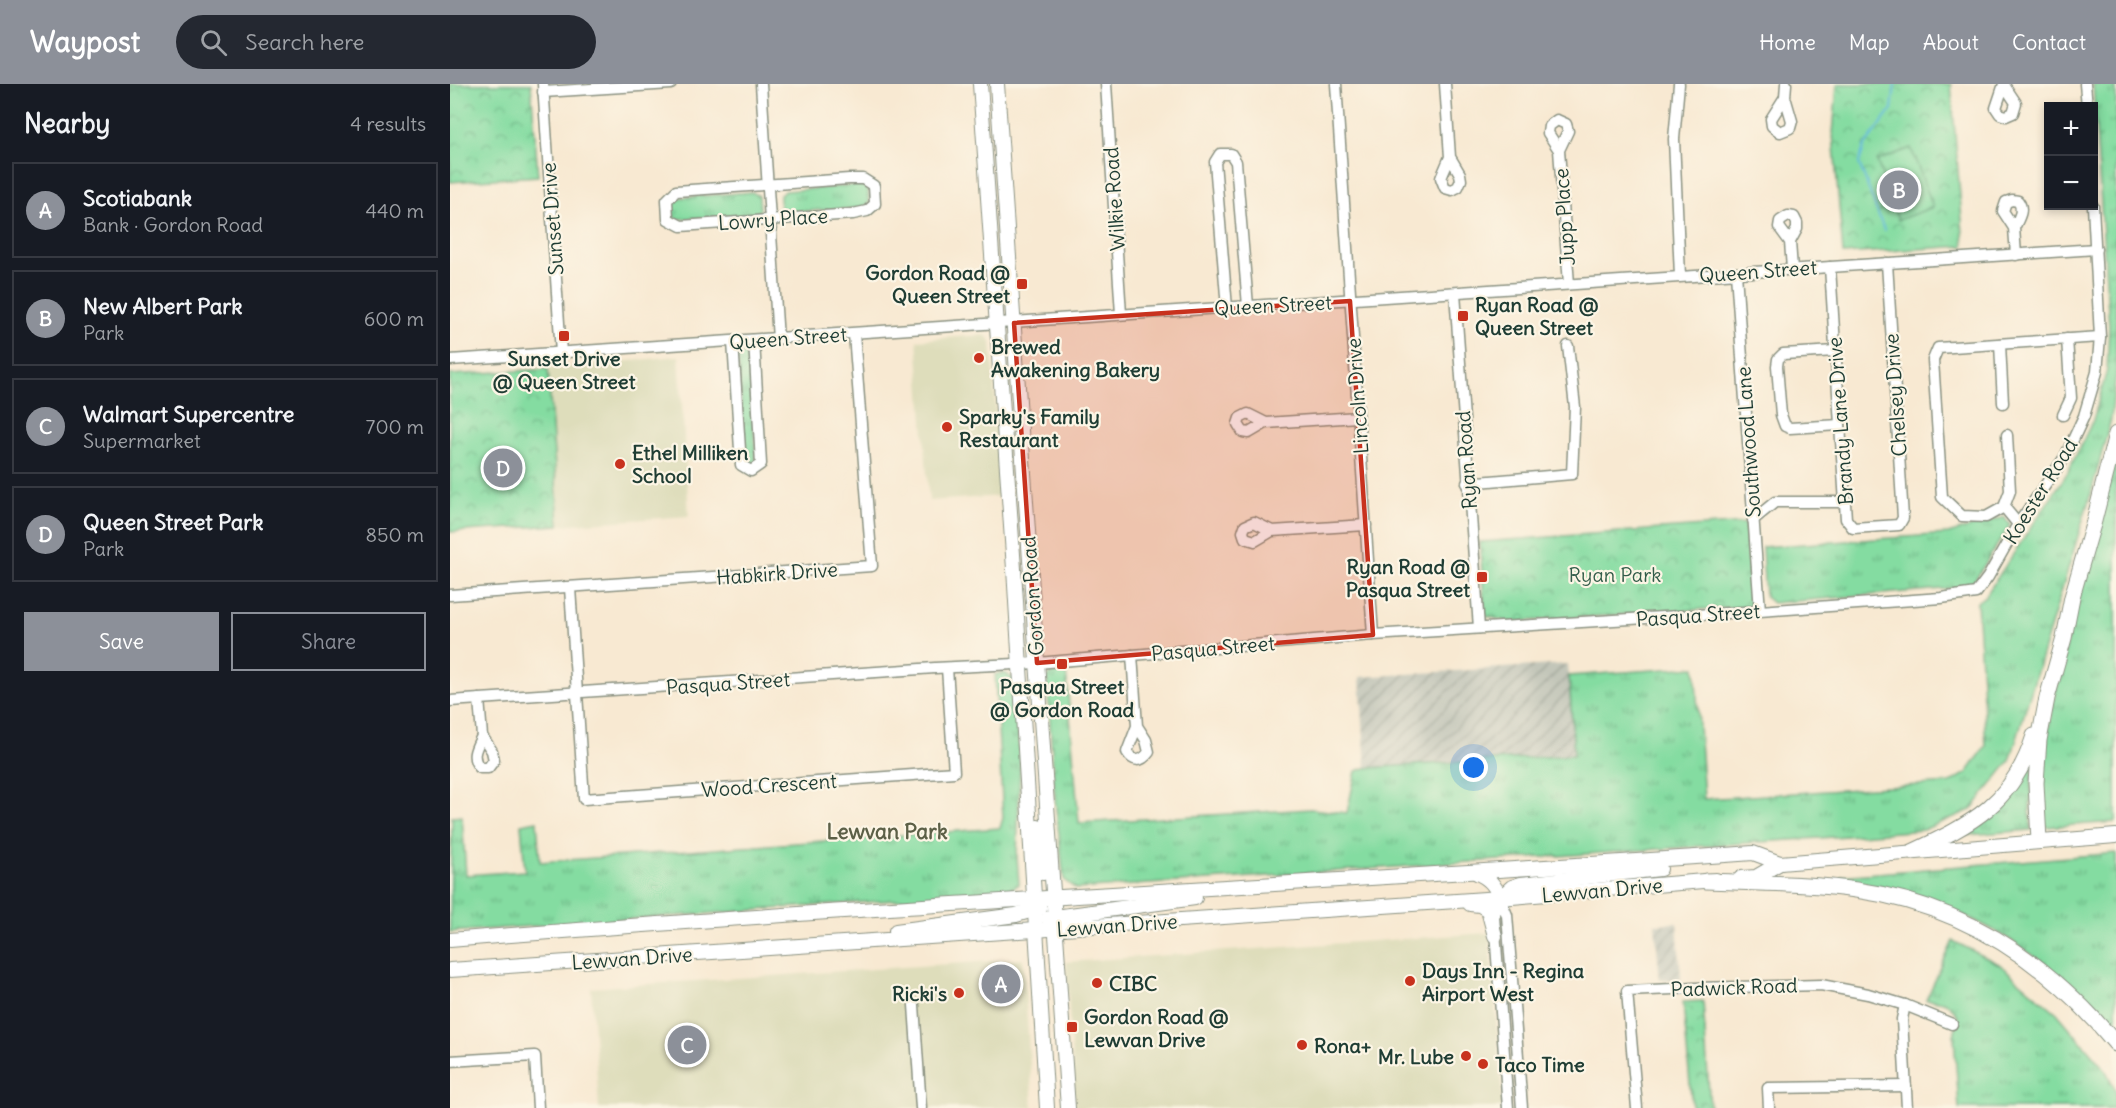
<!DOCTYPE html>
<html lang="en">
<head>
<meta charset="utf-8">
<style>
	body { margin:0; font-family:Delius,sans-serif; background:#242831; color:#f1f3f6 }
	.controls { position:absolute; right:18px; top:18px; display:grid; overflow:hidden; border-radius:0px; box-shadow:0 3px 9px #0003 }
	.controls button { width:54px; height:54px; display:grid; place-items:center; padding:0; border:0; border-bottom:2px solid #363941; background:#171b24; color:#f1f3f6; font:30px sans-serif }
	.you { position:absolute; left:1024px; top:684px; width:21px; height:21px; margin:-15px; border:4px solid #fff; border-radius:50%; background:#1a73e8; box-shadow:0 0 0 9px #1a73e833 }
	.badge { display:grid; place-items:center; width:39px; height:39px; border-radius:50%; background:#8c9099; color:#fff; font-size:20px; font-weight:700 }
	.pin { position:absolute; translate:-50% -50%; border:3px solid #fff; box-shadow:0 2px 6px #0006 }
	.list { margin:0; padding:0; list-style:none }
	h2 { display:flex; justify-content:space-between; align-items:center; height:78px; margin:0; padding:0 24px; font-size:26px }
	h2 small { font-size:20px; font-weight:400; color:#9ea1a6 }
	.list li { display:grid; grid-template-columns:39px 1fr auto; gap:18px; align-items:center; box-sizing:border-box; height:96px; margin:0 12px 12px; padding:0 12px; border:2px solid #363941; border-radius:0px }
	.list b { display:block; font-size:22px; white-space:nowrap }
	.list p { margin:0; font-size:20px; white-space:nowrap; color:#9ea1a6 }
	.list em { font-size:20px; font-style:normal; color:#9ea1a6 }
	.actions { display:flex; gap:12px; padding:18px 24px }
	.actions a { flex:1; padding:14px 0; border:2px solid #8c9099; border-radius:0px; text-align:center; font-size:21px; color:#8c9099 }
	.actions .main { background:#8c9099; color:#fff }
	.icon { flex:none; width:33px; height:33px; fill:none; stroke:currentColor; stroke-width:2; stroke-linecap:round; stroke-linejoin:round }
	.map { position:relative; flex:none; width:1666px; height:1024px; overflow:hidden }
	header { display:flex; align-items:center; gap:36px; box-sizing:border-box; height:84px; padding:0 30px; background:#8c9099; color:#fff }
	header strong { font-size:28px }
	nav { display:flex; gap:33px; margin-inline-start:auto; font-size:21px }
	.search { width:420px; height:54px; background:#242831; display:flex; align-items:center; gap:15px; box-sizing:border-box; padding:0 21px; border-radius:33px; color:#9ea1a6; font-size:22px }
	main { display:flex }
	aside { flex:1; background:#171b24 }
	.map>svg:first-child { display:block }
	.built { fill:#deddbb }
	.industrial { fill:url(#industrial-furrows) }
	.grass { fill:url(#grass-tufts); stroke:#528c6a; stroke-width:1.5 }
	.park { fill:url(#park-crowns); stroke:#528c6a; stroke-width:1.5 }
	.pitch { fill:#84dca1; stroke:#528c6a; stroke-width:1.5 }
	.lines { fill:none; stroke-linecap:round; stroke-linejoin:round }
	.stream { stroke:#63b9e0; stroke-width:2 }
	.minor-casing { stroke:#8c9383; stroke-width:13 }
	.major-casing { stroke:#8c9383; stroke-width:16 }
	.highway-casing { stroke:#8c9383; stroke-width:17 }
	.minor { stroke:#fff; stroke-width:10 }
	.major { stroke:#fff; stroke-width:14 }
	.highway { stroke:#fff; stroke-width:15 }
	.marked { fill:#c8321e; fill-opacity:0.2; stroke:#c8321e; stroke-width:4.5; stroke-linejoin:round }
	.poi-dot { fill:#c8321e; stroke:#fcf5e5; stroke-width:2 }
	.labels { text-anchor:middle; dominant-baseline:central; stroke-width:4.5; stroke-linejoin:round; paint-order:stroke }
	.street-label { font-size:20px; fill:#1f3d34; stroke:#fcf5e5 }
	.poi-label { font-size:20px; font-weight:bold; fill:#1f3d34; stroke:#fcf5e5; text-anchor:start }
	.park-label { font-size:20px; fill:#335d4a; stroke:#fcf5e5 }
	.neighbourhood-label { font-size:21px; font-weight:bold; fill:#5c6047; stroke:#fcf5e5 }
</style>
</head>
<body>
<header>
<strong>Waypost</strong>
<div class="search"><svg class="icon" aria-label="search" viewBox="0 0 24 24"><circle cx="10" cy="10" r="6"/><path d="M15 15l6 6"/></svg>Search here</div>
<nav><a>Home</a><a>Map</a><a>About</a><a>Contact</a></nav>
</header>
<main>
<aside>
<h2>Nearby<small>4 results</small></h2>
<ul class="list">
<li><span class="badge">A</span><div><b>Scotiabank</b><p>Bank · Gordon Road</p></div><em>440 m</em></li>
<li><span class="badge">B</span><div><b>New Albert Park</b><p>Park</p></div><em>600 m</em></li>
<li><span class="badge">C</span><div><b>Walmart Supercentre</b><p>Supermarket</p></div><em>700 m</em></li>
<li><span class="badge">D</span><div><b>Queen Street Park</b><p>Park</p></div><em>850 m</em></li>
</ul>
<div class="actions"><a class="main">Save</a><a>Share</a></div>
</aside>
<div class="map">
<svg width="1666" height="1024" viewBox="0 0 1666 1024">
	<defs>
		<pattern id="industrial-furrows" width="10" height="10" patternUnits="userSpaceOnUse" patternTransform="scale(1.5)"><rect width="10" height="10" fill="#c3c6b9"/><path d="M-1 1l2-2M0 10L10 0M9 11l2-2" fill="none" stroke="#9ea297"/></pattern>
		<pattern id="grass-tufts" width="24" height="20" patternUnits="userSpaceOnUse" patternTransform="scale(1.5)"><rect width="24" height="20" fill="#84dca1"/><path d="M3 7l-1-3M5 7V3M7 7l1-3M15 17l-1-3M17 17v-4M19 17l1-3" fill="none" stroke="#6bb484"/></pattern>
		<pattern id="park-crowns" width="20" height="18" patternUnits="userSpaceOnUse" patternTransform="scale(1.5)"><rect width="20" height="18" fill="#84dca1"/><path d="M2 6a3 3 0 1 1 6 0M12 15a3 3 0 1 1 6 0" fill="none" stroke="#6bb484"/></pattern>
	</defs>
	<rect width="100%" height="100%" fill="#fcf5e5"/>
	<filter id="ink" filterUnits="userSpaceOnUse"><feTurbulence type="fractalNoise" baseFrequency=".0167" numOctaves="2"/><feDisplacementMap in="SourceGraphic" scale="12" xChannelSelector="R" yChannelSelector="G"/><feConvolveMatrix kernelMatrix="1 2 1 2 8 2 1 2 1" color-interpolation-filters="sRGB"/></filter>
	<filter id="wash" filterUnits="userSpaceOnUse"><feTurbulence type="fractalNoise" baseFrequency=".008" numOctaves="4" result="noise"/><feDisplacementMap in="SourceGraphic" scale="24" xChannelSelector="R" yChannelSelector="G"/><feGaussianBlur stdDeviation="1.35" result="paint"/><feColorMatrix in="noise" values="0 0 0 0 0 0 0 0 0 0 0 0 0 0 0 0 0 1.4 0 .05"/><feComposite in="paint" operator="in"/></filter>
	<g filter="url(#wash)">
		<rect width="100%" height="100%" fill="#f8e9d2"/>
		<!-- built -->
		<g class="built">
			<polygon points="533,251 537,252 541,257 552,412 479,417 467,256"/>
			<polygon points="229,272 239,432 109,441 98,285"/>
			<polygon points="1039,849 1053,1024 625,1024 616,878"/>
			<polygon points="573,875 583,1024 149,1024 141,904"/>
		</g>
		<!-- industrial -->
		<g class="industrial">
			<polygon points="1118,580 1124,671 916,684 910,593"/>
			<polygon points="1227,839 1231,895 1210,896 1205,840"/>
		</g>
		<!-- grass -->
		<g class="grass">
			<polygon points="1643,0 1666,0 1666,289 1661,335 1641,409 1560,677 1521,726 1473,746 1384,753 626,805 614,796 605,715 597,594 602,587 616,586 629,739 861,725 897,729 906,687 915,684 1124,671 1119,592 1245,583 1254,715 1500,699 1517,689 1536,662 1527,518 1536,511 1618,388 1643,336 1657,286 1659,242"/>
			<polygon points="410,101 418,105 419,119 412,124 336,128 330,124 330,111 335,107"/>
			<polygon points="302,108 309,112 310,126 304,131 227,135 222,131 221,118 226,114"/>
			<polygon points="294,270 299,275 306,377 301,382 295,380 288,272"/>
			<path d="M1666 372V738L1596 743C1585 710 1597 655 1603 621 1620 537 1644 455 1666 372Z"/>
			<polygon points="1554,433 1560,441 1523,499 1505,504 1322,519 1315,513 1312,463 1498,450"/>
			<polygon points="555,589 565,596 570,681 567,773 569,800 557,808 0,848 2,733 12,732 16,791 75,787 71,740 87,737 90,778 550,744 553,734 545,590"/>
			<path d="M1584 658 1580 723 1581 746 1518 751V747C1559 728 1570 698 1584 658Z"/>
			<path d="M1666 769V951C1618 894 1569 853 1499 825 1488 820 1477 814 1465 811 1442 805 1416 803 1392 800V792Z"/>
			<path d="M1503 857 1549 880 1607 929 1656 987 1666 1007V1024H1509L1504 952 1508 933C1501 918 1491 916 1476 916Z"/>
		</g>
		<!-- park -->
		<g class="park">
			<polygon points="0,0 81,0 88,92 0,98"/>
			<polygon points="1387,0 1501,0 1514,162 1393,170 1383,50"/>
			<polygon points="98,285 109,441 0,448 0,291"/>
			<polygon points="1295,439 1301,522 1060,538 1035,532 1030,458"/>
			<polygon points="1253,917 1260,1024 1242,1024 1233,918"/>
		</g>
		<!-- pitch -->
		<polygon class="pitch" points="1461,64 1483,123 1448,136 1427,77"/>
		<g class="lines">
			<!-- stream -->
			<polyline class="stream" points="1434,146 1409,79 1414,63 1442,25 1445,0"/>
		</g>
	</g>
	<g filter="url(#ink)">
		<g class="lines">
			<defs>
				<g id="minor">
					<polyline points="93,0 111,269"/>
					<polyline points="311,0 328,255"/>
					<polyline points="656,0 671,230"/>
					<polyline points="886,0 923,551"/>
					<polyline points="995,0 1000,73 991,94 995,104 1002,106 1008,103 1011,96 1010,90 1000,73"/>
					<polyline points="1229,0 1224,55 1230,192"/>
					<polyline points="1554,0 1546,24 1550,30 1556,32 1563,29 1566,19 1554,1"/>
					<polyline points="1635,0 1637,22"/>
					<polyline points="93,8 221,0"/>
					<polyline points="1335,13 1321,35 1322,42 1330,48 1340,44 1342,37 1335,13 1336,0"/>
					<polyline points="1109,66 1118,47 1116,40 1107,36 1099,42 1098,49 1109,66 1119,200"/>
					<polygon points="399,95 413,95 424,102 425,120 417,127 403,130 231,142 218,135 217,116 226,107"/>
					<path d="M1564 144C1568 135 1575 126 1568 117L1562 116 1556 118 1553 127 1564 144 1566 171"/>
					<polyline points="1340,158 1347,145 1347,139 1344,133 1338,132 1330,137 1329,143 1340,158 1342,185"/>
					<polyline points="1380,183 1396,435 1403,444 1449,441 1453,434 1437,179"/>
					<polyline points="1286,189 1310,527"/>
					<polyline points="1005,209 1029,544"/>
					<polyline points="777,224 765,78 770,70 781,70 786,78 798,222"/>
					<polyline points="283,258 291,381 301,387 311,380 304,256"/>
					<polyline points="1550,260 1553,319"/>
					<polyline points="1386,267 1333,270 1328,275 1327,282 1331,331 1335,342 1340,344 1390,341"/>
					<polyline points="0,276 1646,165"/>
					<polyline points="1613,331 1621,314 1617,255"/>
					<polyline points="816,339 798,330 790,334 788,340 793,348 799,349 816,339 908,333"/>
					<polyline points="1017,399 1122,390 1125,323 1118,262"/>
					<polyline points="1554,423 1560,407 1557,351"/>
					<polyline points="1303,436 1325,418 1395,418"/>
					<polyline points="1568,440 1554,423 1536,433 1512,432 1492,413 1483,276 1488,264 1650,253"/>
					<polyline points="822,447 804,438 795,442 793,448 795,454 805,457 822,447 916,441"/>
					<polyline points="120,504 134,715 504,688 497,584"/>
					<polyline points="0,511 422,482 404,250"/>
					<path d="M682 571 687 642 696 656 699 668C691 679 683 678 677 668L687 642"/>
					<path d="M29 615 32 652 42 667 44 676 38 684H30C20 673 26 664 32 652"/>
					<polyline points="0,617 485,584 587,579 923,551 1310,527 1491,514 1526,509 1538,493 1568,440 1615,373 1634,332 1647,288 1650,253 1643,122"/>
					<polyline points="1050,814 1057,831 1072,1024"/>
					<polyline points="1050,814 1044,833 1058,1024"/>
					<polyline points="464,921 471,1024"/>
					<polyline points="1455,921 1452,935 1457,1024"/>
					<polyline points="0,977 85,972 88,1024"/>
					<polyline points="1187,1024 1177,907 1246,904 1371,901 1418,910 1455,921 1502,940"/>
					<polyline points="1319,1024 1318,1004 1456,1002"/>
				</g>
				<g id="major">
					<polyline points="530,0 564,485 597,1024"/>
					<polyline points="547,0 618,1024"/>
					<polyline points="588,743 593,789"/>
					<path d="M1027 789C1039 794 1045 801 1050 814"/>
					<polyline points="1291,794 1306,793 1330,779"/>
					<polyline points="1050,814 1062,803 1071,800 1210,785"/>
					<polyline points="1020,820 1030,821 1038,826 1045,852"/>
					<polyline points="598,834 745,814"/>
					<polyline points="446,847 566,831 590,824"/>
					<path d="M0 856C434 820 869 800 1303 769L1330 779 1666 752"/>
					<polyline points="0,886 1050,814 1266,796"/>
				</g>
				<g id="highway">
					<polyline points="1589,757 1586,699 1589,656 1597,614 1614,554 1622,513 1644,437 1666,350"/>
					<path d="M1462 768C1522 740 1563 719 1584 652"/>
					<path d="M1256 797C1306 799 1357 799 1406 806 1514 821 1598 878 1666 960"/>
				</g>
			</defs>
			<!-- minor casing -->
			<use href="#minor" class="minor-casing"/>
			<!-- major casing -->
			<use href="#major" class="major-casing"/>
			<!-- highway casing -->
			<use href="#highway" class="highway-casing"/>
			<!-- minor -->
			<use href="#minor" class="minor"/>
			<!-- major -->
			<use href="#major" class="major"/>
			<!-- highway -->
			<use href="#highway" class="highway"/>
		</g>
	</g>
	<!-- marked area -->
	<path class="marked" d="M900 217 923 551 587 579 564 239Z"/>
	<!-- markers -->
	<g class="poi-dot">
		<rect x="566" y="194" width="12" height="12" rx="3"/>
		<rect x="1007" y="226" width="12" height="12" rx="3"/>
		<rect x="108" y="246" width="12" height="12" rx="3"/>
		<circle cx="529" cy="274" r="6"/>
		<circle cx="497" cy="343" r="6"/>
		<circle cx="170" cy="380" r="6"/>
		<rect x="1026" y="487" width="12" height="12" rx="3"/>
		<rect x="606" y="574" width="12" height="12" rx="3"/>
		<circle cx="960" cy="897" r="6"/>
		<circle cx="647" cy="899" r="6"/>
		<circle cx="509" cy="909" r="6"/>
		<rect x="616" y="937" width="12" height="12" rx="3"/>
		<circle cx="852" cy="961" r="6"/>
		<circle cx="1016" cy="972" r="6"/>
		<circle cx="1033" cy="980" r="6"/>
	</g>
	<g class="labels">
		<!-- street labels -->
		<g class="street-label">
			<text transform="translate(664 115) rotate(-94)">Wilkie Road</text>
			<text transform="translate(1114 133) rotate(-94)">Jupp Place</text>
			<text transform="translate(102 135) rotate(-94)">Sunset Drive</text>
			<text transform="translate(323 135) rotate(-4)">Lowry Place</text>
			<text transform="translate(1308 187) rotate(-4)">Queen Street</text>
			<text transform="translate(823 221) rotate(-3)">Queen Street</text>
			<text transform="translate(338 254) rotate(-4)">Queen Street</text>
			<text transform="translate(1445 311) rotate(-94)">Chelsey Drive</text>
			<text transform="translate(907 312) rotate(-94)">Lincoln Drive</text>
			<text transform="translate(1390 337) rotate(-94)">Brandy Lane Drive</text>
			<text transform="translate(1298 358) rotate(-94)">Southwood Lane</text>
			<text transform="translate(1016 376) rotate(-94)">Ryan Road</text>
			<text transform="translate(1590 407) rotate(-58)">Koester Road</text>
			<text transform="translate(327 489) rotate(-4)">Habkirk Drive</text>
			<text transform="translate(582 512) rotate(-94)">Gordon Road</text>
			<text transform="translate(1248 531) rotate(-4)">Pasqua Street</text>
			<text transform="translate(763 564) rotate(-5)">Pasqua Street</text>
			<text transform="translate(278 599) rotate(-4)">Pasqua Street</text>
			<text transform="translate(319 701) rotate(-4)">Wood Crescent</text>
			<text transform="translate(1152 806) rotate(-5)">Lewvan Drive</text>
			<text transform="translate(667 841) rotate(-4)">Lewvan Drive</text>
			<text transform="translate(182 874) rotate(-4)">Lewvan Drive</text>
			<text transform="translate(1284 903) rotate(-2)">Padwick Road</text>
		</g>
		<!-- poi labels -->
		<g class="poi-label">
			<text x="560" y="188" text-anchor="end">Gordon Road @<tspan x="560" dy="23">Queen Street</tspan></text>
			<text x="1025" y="220">Ryan Road @<tspan x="1025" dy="23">Queen Street</tspan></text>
			<text x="541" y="262">Brewed<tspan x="541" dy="23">Awakening Bakery</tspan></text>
			<text x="114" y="274" text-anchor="middle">Sunset Drive<tspan x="114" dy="23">@ Queen Street</tspan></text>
			<text x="509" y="332">Sparky's Family<tspan x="509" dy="23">Restaurant</tspan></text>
			<text x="182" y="368">Ethel Milliken<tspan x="182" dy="23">School</tspan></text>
			<text x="1020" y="482" text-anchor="end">Ryan Road @<tspan x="1020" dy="23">Pasqua Street</tspan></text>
			<text x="612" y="602" text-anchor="middle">Pasqua Street<tspan x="612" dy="23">@ Gordon Road</tspan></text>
			<text x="972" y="886">Days Inn - Regina<tspan x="972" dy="23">Airport West</tspan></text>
			<text x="659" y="899">CIBC</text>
			<text x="497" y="909" text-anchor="end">Ricki's</text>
			<text x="634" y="932">Gordon Road @<tspan x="634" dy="23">Lewvan Drive</tspan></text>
			<text x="864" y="961">Rona+</text>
			<text x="1004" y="972" text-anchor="end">Mr. Lube</text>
			<text x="1045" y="980">Taco Time</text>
		</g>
		<!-- park labels -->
		<g class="park-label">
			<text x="1165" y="490">Ryan Park</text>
		</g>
		<!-- neighbourhood labels -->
		<g class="neighbourhood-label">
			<text x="437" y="747">Lewvan Park</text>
		</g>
	</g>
</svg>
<div class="controls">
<button>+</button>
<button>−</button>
</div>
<div class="you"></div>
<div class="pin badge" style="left:551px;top:900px">A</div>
<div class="pin badge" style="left:1449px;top:106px">B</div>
<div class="pin badge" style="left:237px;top:961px">C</div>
<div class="pin badge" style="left:53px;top:384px">D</div>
</div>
</main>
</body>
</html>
